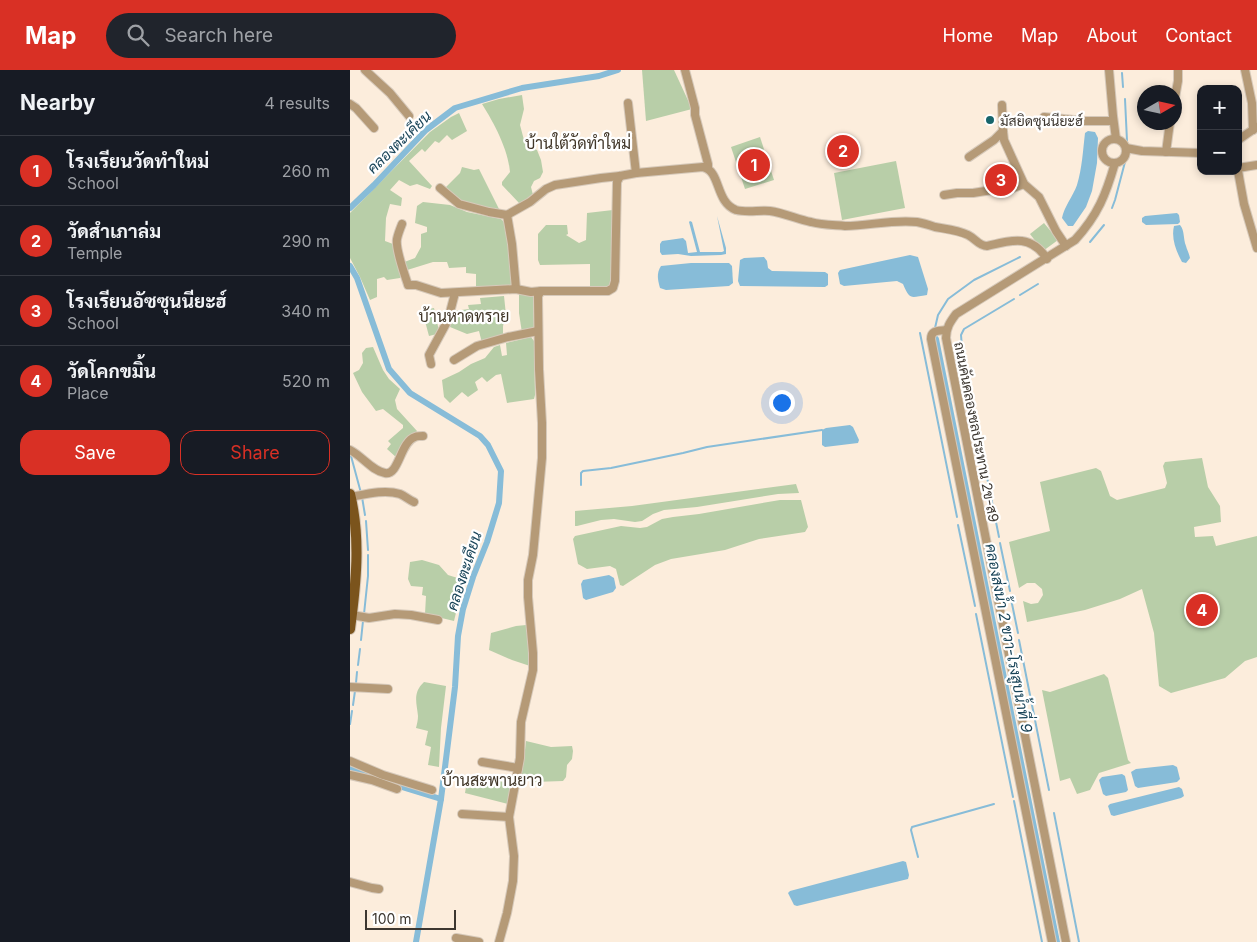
<!DOCTYPE html>
<html lang="en">
<head>
<meta charset="utf-8">
<style>
	body { margin:0; font-family:Inter,Sarabun,sans-serif; background:#20242c; color:#f1f3f6 }
	.controls { position:absolute; right:15px; top:15px; display:grid; overflow:hidden; border-radius:10px; box-shadow:0 2px 8px #0003 }
	.controls button { width:45px; height:45px; display:grid; place-items:center; padding:0; border:0; border-bottom:1px solid #363941; background:#171b24; color:#f1f3f6; font:25px sans-serif }
	.compass { position:absolute; left:787px; top:15px; width:45px; height:45px; border-radius:50%; background:#171b24; box-shadow:0 2px 8px #0003; rotate:81deg }
	.scale { position:absolute; left:15px; bottom:12px; width:91px; box-sizing:border-box; padding-left:5px; border:2px solid #3d3730; border-top:0; font-size:14px; line-height:18px; white-space:nowrap; color:#3d3730; -webkit-text-stroke:4px #fff; paint-order:stroke }
	.you { position:absolute; left:431px; top:332px; width:18px; height:18px; margin:-12px; border:4px solid #fff; border-radius:50%; background:#1a73e8; box-shadow:0 0 0 8px #1a73e833 }
	.badge { display:grid; place-items:center; width:32px; height:32px; border-radius:50%; background:#d93025; color:#fff; font-size:16px; font-weight:700 }
	.pin { position:absolute; translate:-50% -50%; border:2px solid #fff; box-shadow:0 1px 5px #0006 }
	.list { margin:0; padding:0; list-style:none }
	h2 { display:flex; justify-content:space-between; align-items:center; height:65px; margin:0; padding:0 20px; font-size:21px }
	h2 small { font-size:16px; font-weight:400; color:#9ea1a6 }
	.list li { display:grid; grid-template-columns:32px 1fr auto; gap:15px; align-items:center; box-sizing:border-box; height:70px; padding:0 20px; border-top:1px solid #363941 }
	.list b { display:block; font-size:19px; white-space:nowrap }
	.list p { margin:0; font-size:16px; white-space:nowrap; color:#9ea1a6 }
	.list em { font-size:16px; font-style:normal; color:#9ea1a6 }
	.actions { display:flex; gap:10px; padding:15px 20px }
	.actions a { flex:1; padding:11px 0; border:1px solid #d93025; border-radius:15px; text-align:center; font-size:18px; color:#d93025 }
	.actions .main { background:#d93025; color:#fff }
	.icon { flex:none; width:28px; height:28px; fill:none; stroke:currentColor; stroke-width:2; stroke-linecap:round; stroke-linejoin:round }
	.map { position:relative; flex:none; width:907px; height:872px; overflow:hidden }
	header { display:flex; align-items:center; gap:30px; box-sizing:border-box; height:70px; padding:0 25px; background:#d93025; color:#fff }
	header strong { font-size:24px }
	nav { display:flex; gap:28px; margin-inline-start:auto; font-size:18px }
	.search { width:350px; height:45px; background:#20242c; display:flex; align-items:center; gap:12px; box-sizing:border-box; padding:0 18px; border-radius:28px; color:#9ea1a6; font-size:19px }
	main { display:flex }
	aside { flex:1; background:#171b24 }
	.map>svg:first-child { display:block }
	.green { fill:#b8cea8 }
	.water { fill:#87bcd8 }
	.lines { fill:none; stroke-linecap:round; stroke-linejoin:round }
	.stream { stroke:#87bcd8; stroke-width:2 }
	.canal { stroke:#87bcd8; stroke-width:6 }
	.minor-casing { stroke:#d6c9ba; stroke-width:10 }
	.major-casing { stroke:#d6c9ba; stroke-width:12 }
	.minor { stroke:#b59a77; stroke-width:8 }
	.major { stroke:#7b541c; stroke-width:10 }
	.poi-dot { fill:#17656b; stroke:#fff; stroke-width:2 }
	.labels { text-anchor:middle; dominant-baseline:central; stroke-width:4.5; stroke-linejoin:round; paint-order:stroke }
	.poi-label { font-size:14px; fill:#3d3730; stroke:#fff; text-anchor:start }
	.street-label { font-size:14px; fill:#3d3730; stroke:#fff }
	.water-label { font-size:15px; font-style:italic; fill:#194458; stroke:#fff }
	.quarter-label { font-size:16px; fill:#423729; stroke:#fff }
</style>
</head>
<body>
<header>
<strong>Map</strong>
<div class="search"><svg class="icon" aria-label="search" viewBox="0 0 24 24"><circle cx="10" cy="10" r="6"/><path d="M15 15l6 6"/></svg>Search here</div>
<nav><a>Home</a><a>Map</a><a>About</a><a>Contact</a></nav>
</header>
<main>
<aside>
<h2>Nearby<small>4 results</small></h2>
<ul class="list">
<li><span class="badge">1</span><div><b>โรงเรียนวัดทำใหม่</b><p>School</p></div><em>260 m</em></li>
<li><span class="badge">2</span><div><b>วัดสำเภาล่ม</b><p>Temple</p></div><em>290 m</em></li>
<li><span class="badge">3</span><div><b>โรงเรียนอัซซุนนียะฮ์</b><p>School</p></div><em>340 m</em></li>
<li><span class="badge">4</span><div><b>วัดโคกขมิ้น</b><p>Place</p></div><em>520 m</em></li>
</ul>
<div class="actions"><a class="main">Save</a><a>Share</a></div>
</aside>
<div class="map">
<svg width="907" height="872" viewBox="0 0 907 872">
	<rect width="100%" height="100%" fill="#fceddc"/>
	<!-- green -->
	<g class="green">
		<polygon points="292,0 324,0 342,39 296,51"/>
		<path d="M172 25 174 39 170 55 174 70 181 77 187 80 191 90 193 102 190 108 184 111 181 117 183 125 173 135 169 133 152 115V112L160 102C158 79 144 53 132 34L149 29Z"/>
		<polygon points="109,43 117,61 102,70 97,65 89,73 85,71 75,82 72,79 59,91 82,116 80,119 67,114 60,116 49,110 40,120 52,128 51,136 40,134 36,148 35,171 43,174 49,194 65,188 71,177 71,164 77,162 77,157 65,153 67,136 73,132 100,135 117,142 151,149 155,153 161,187 163,215 126,221 126,204 116,203 116,197 99,198 97,192 83,192 54,201 50,208 37,210 34,207 27,209 27,227 20,230 10,207 0,188 0,143 80,62 101,47"/>
		<polygon points="410,67 424,110 395,119 381,77"/>
		<polygon points="546,91 555,138 492,150 484,103"/>
		<polygon points="112,97 124,100 129,99 150,141 117,135 96,121 96,117 110,103"/>
		<polygon points="263,140 261,216 256,220 240,220 240,194 190,195 188,190 188,164 196,155 217,155 218,164 216,165 229,173 236,170 237,143"/>
		<polygon points="694,153 708,170 693,181 680,164"/>
		<polygon points="169,219 183,219 184,260 172,263 169,243"/>
		<polygon points="154,226 156,245 153,256 153,267 132,273 129,261 117,264 100,257 104,241 119,239 118,235 131,234 130,228"/>
		<polygon points="84,238 89,261 87,264 79,266 72,240"/>
		<polygon points="181,267 184,271 185,325 184,329 157,333 151,304 146,305 137,312 132,307 125,312 128,320 118,327 112,322 100,333 94,327 92,310 109,302 121,294 135,288 144,277 150,275 152,286 157,285 156,273"/>
		<polygon points="23,277 33,300 39,309 50,319 45,330 47,339 67,361 47,388 37,379 41,374 38,371 53,358 53,355 33,339 26,341 12,322 3,303 9,300 13,293 12,283 16,278"/>
		<polygon points="852,388 858,417 870,436 871,452 844,457 845,467 863,466 866,476 907,466 907,587 895,591 875,608 821,623 809,616 804,563 792,519 770,529 735,540 677,552 673,531 681,534 688,533 693,525 692,519 685,513 677,513 669,518 659,472 700,461 690,412 746,398 751,401 760,426 767,430 815,418 817,413 813,396 815,392"/>
		<polygon points="446,414 449,423 428,424 347,437 314,440 303,444 292,451 285,452 264,449 251,450 227,456 225,456 225,441 282,436"/>
		<polygon points="430,430 451,430 458,457 455,462 409,469 375,480 321,489 305,495 273,516 270,515 266,499 260,496 237,499 228,494 223,469 225,466 271,456 290,458 297,457 312,449 323,447 349,444"/>
		<polygon points="72,490 89,495 98,505 114,510 104,551 75,544 76,526 72,525 73,517 61,516 58,509 60,492"/>
		<polygon points="176,555 180,585 180,596 162,590 139,580 141,563 166,556"/>
		<polygon points="754,604 758,608 778,690 781,693 749,703 740,720 727,724 720,708 710,711 692,620 700,622"/>
		<path d="M74 612 96 616 91 658 89 697 78 695 81 677 75 675 78 661 66 658C67 654 68 650 68 646 67 634 62 623 74 612Z"/>
		<polygon points="176,671 201,677 222,676 223,681 222,689 217,695 216,707 213,711 184,712 171,708 174,689"/>
		<polygon points="127,705 161,714 158,734 115,723 116,717 124,718"/>
	</g>
	<!-- water -->
	<g class="water">
		<path d="M738 61 745 62 748 68 747 93 742 121 736 137 723 156H718L712 148C714 137 723 126 727 115 732 99 733 80 735 63Z"/>
		<polygon points="827,143 829,145 830,152 828,154 796,155 792,152 792,148 795,146"/>
		<polygon points="367,146 376,178 376,184 371,185 341,186 328,184 312,185 310,182 310,174 312,171 333,168 336,171 338,183 347,182 339,152 340,151 342,152 350,182 372,182 374,181"/>
		<path d="M830 155C835 161 833 169 836 176 837 180 839 183 840 188L836 193 832 192C826 181 821 168 824 156Z"/>
		<path d="M560 185 568 187 578 219 577 225C561 227 560 231 553 214L547 211 494 216 490 214 488 203 490 200Z"/>
		<polygon points="414,187 417,191 418,198 422,201 475,202 478,204 478,215 475,217 390,216 388,211 390,190 394,188"/>
		<path d="M341 193H379L382 196 383 213 379 216 316 220 310 218C308 211 306 203 311 196Z"/>
		<polygon points="500,355 503,357 509,370 508,373 475,377 472,375 472,360 476,358"/>
		<polygon points="259,505 264,508 266,518 263,522 236,530 233,528 231,514 233,510"/>
		<polygon points="823,695 827,697 830,709 827,712 788,718 785,716 781,702 786,699"/>
		<polygon points="772,704 775,706 778,720 776,722 756,726 753,724 749,710 752,707"/>
		<polygon points="829,717 832,719 834,726 831,728 764,746 761,745 758,736 760,734"/>
		<polygon points="553,791 556,792 559,805 558,809 447,836 444,835 438,823 440,821"/>
	</g>
	<g class="lines">
		<!-- stream -->
		<g class="stream">
			<polyline points="772,3 773,17"/>
			<polyline points="775,29 777,71"/>
			<polyline points="762,138 765,130 775,92"/>
			<polyline points="740,172 754,155"/>
			<polyline points="670,225 688,214"/>
			<polyline points="585,258 588,245 598,229 624,210 670,187"/>
			<polyline points="570,263 607,447"/>
			<polyline points="612,278 611,265 614,259 664,229"/>
			<polyline points="613,286 624,343"/>
			<polyline points="626,350 636,399"/>
			<polyline points="1,386 11,423"/>
			<polyline points="637,407 649,467"/>
			<polyline points="231,415 231,403 233,401 261,398 333,383 357,377 472,360"/>
			<polyline points="12,427 15,445"/>
			<polyline points="16,451 18,480"/>
			<polyline points="608,455 625,536"/>
			<polyline points="650,473 660,521"/>
			<polyline points="661,529 668,563"/>
			<polyline points="14,544 18,506 18,485"/>
			<polyline points="626,544 663,727"/>
			<polyline points="11,570 13,551"/>
			<polyline points="669,570 699,720"/>
			<polyline points="8,595 10,579"/>
			<polyline points="6,613 7,602"/>
			<polyline points="3,635 5,621"/>
			<polyline points="0,654 2,641"/>
			<polyline points="664,731 692,872"/>
			<polyline points="704,743 729,872"/>
			<polyline points="568,787 561,760 562,757 644,734"/>
		</g>
		<!-- canal -->
		<g class="canal">
			<polyline points="0,138 24,115 76,60 105,38 172,18 249,6 268,0"/>
			<polyline points="0,196 7,208 39,299 60,323 130,366 138,375 151,401 149,433 137,472 123,507 113,539 108,566 105,617 91,729 66,872"/>
			<polyline points="586,269 707,872"/>
			<polyline points="0,699 26,708"/>
			<polyline points="42,714 91,729"/>
		</g>
		<defs>
			<g id="minor">
				<polyline points="15,0 40,23 59,46"/>
				<polyline points="335,0 345,38 345,45 358,94 358,98"/>
				<polyline points="759,0 763,46 766,69"/>
				<polyline points="895,0 902,33 903,60"/>
				<polyline points="278,33 286,103"/>
				<polyline points="824,33 828,11 828,0"/>
				<polyline points="0,34 6,38 24,58"/>
				<polyline points="652,35 653,61 654,70 674,114 689,127 706,161 716,176"/>
				<polyline points="694,47 734,51 763,51"/>
				<circle cx="764" cy="81" r="12"/>
				<polyline points="888,70 907,57"/>
				<polyline points="776,78 792,81 851,83"/>
				<polyline points="816,82 820,52"/>
				<polyline points="619,87 644,70 653,61"/>
				<polyline points="888,98 907,95"/>
				<polyline points="888,101 894,134 907,178"/>
				<path d="M90 118 109 134 139 142 157 145 180 132 196 119 205 115 251 108 270 106 286 103 353 97C371 101 365 132 386 140 397 143 409 140 420 141 434 143 447 149 461 152 471 155 484 155 495 156 519 156 543 149 567 152 573 153 579 155 585 157 596 159 608 160 618 165 626 169 629 176 637 176 662 170 681 164 697 189"/>
				<polyline points="594,125 607,123 623,123 642,120 649,123 674,114"/>
				<polyline points="157,145 162,174 166,219"/>
				<path d="M52 154C50 159 48 164 47 169 45 179 55 205 58 215H66L91 223 166 219 181 222 191 221"/>
				<path d="M596 260C588 261 581 260 581 269L702 872"/>
				<polyline points="104,290 127,276 158,267 188,261"/>
				<polyline points="81,294 79,285 98,250 105,223"/>
				<path d="M0 380C12 386 22 401 35 403 49 406 50 372 65 367 66 366 72 366 73 366"/>
				<path d="M1 427C16 424 35 419 50 424 55 426 59 430 64 432"/>
				<polyline points="2,545 19,548 45,544 61,545 88,550"/>
				<polyline points="0,617 38,619"/>
				<polyline points="0,691 33,705 82,720"/>
				<polyline points="132,692 168,698"/>
				<polyline points="0,705 22,710 47,719"/>
				<polyline points="112,744 159,747"/>
				<polyline points="0,812 22,818 29,819"/>
				<polyline points="106,868 129,872"/>
				<polyline points="149,872 157,843 163,811 164,786 159,747 170,688 171,652 183,600 183,583 178,527 178,510 183,485 192,388 192,353 189,299 188,226 191,221 258,221 263,218 265,211 267,112 270,106"/>
				<path d="M716 872 596 268C596 258 600 252 606 244L725 170C748 145 756 124 765 93"/>
			</g>
			<path id="major" d="M0 424C11 469 6 514 0 559"/>
		</defs>
		<!-- minor casing -->
		<use href="#minor" class="minor-casing"/>
		<!-- major casing -->
		<use href="#major" class="major-casing"/>
		<!-- minor -->
		<use href="#minor" class="minor"/>
		<!-- major -->
		<use href="#major" class="major"/>
	</g>
	<!-- markers -->
	<circle class="poi-dot" cx="640" cy="50" r="5"/>
	<g class="labels">
		<!-- poi labels -->
		<g class="poi-label">
			<text x="650" y="50">มัสยิดซุนนียะฮ์</text>
		</g>
		<!-- street labels -->
		<g class="street-label">
			<text transform="translate(627 362) rotate(79)">ถนนคันคลองชลประทาน 2ข-ส9</text>
		</g>
		<!-- water labels -->
		<g class="water-label">
			<text transform="translate(49 72) rotate(-44)">คลองตะเคียน</text>
			<text transform="translate(114 501) rotate(-72)">คลองตะเคียน</text>
			<text transform="translate(659 568) rotate(79)">คลองส่งน้ำ 2 ขวา-โรงสูบน้ำที่ 9</text>
		</g>
		<!-- quarter labels -->
		<g class="quarter-label">
			<text x="228" y="73">บ้านใต้วัดทำใหม่</text>
			<text x="114" y="246">บ้านหาดทราย</text>
			<text x="142" y="710">บ้านสะพานยาว</text>
		</g>
	</g>
</svg>
<div class="controls">
<button>+</button>
<button>−</button>
</div>
<svg class="compass" viewBox="-18 -18 36 36"><path d="M0-13l5 13h-10z" fill="#e53935"/><path d="M0 13l5-13h-10z" fill="#9ea1a6"/></svg>
<div class="scale">100 m</div>
<div class="you"></div>
<div class="pin badge" style="left:404px;top:95px">1</div>
<div class="pin badge" style="left:493px;top:81px">2</div>
<div class="pin badge" style="left:651px;top:110px">3</div>
<div class="pin badge" style="left:852px;top:540px">4</div>
</div>
</main>
</body>
</html>
